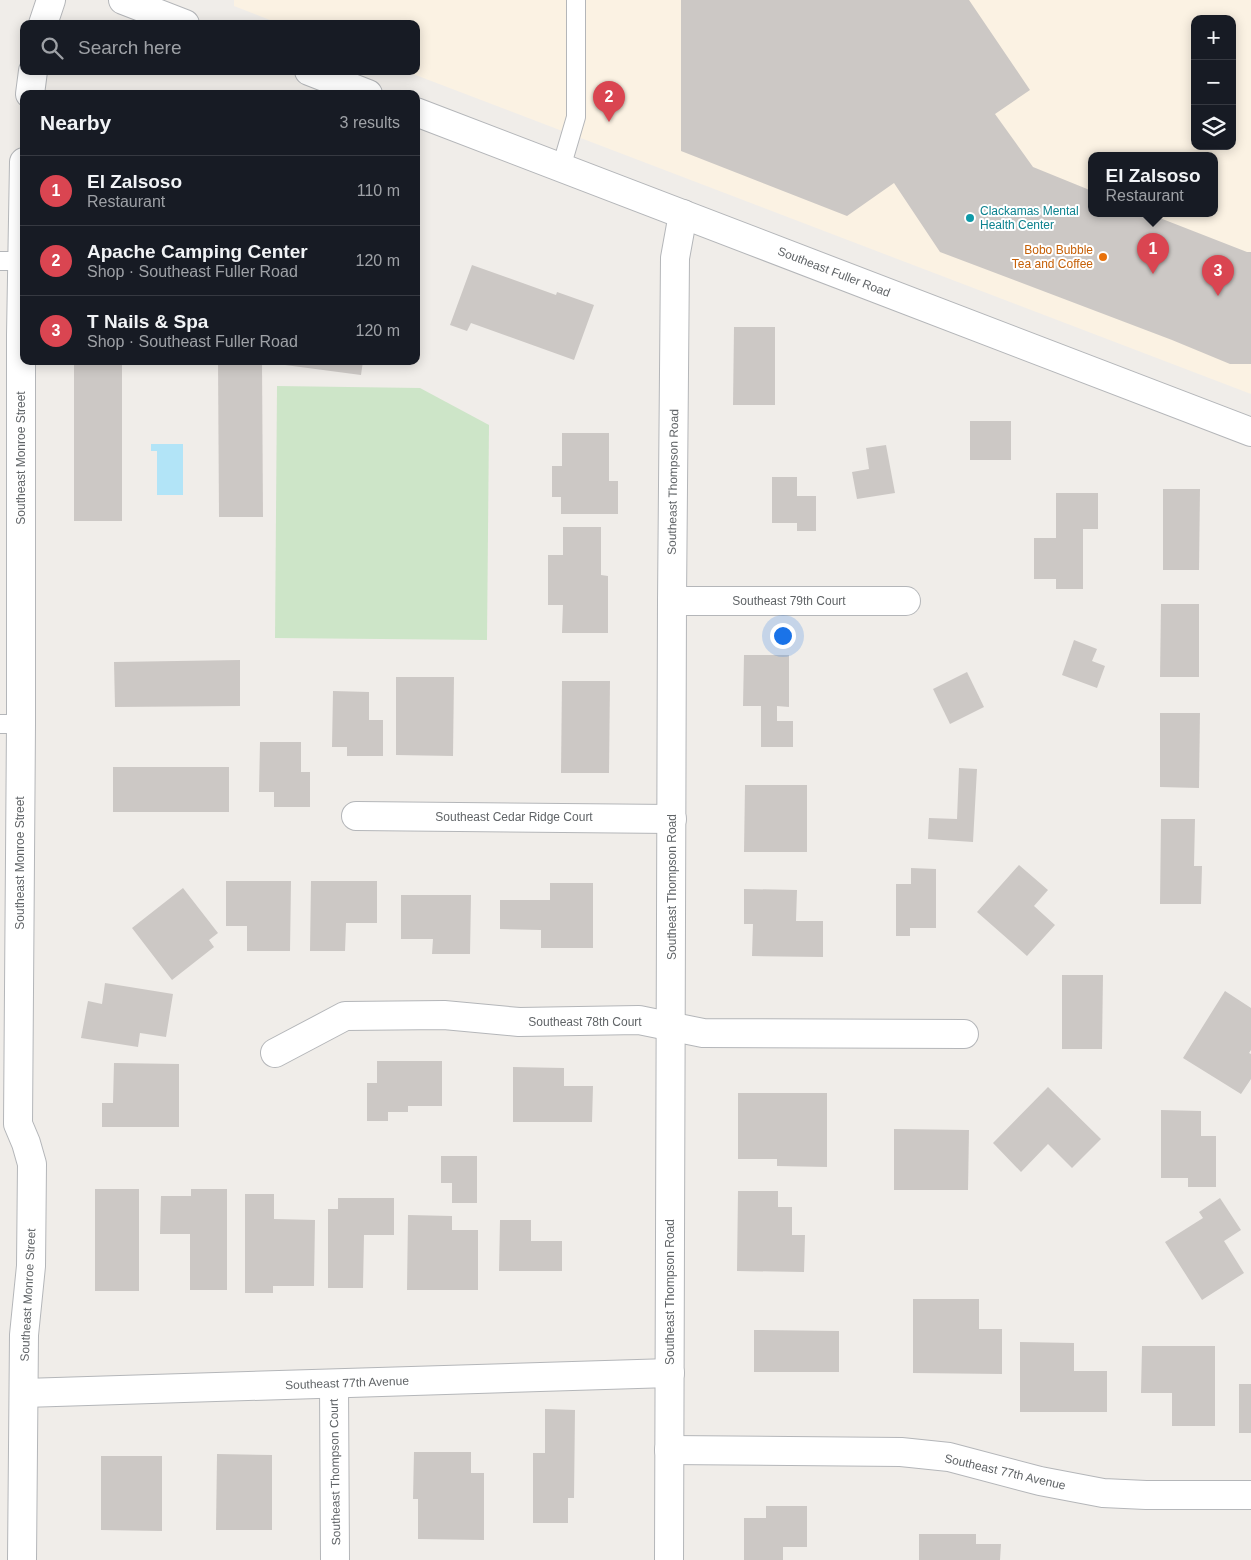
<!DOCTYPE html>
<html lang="en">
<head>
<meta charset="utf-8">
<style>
	body { margin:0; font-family:Helvetica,sans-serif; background:#20242c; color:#f1f3f6 }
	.controls { position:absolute; right:15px; top:15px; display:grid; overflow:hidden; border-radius:10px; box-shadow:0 2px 12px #0003 }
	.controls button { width:45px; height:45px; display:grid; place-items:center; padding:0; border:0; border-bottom:1px solid #363941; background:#171b24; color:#f1f3f6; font:25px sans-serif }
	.you { position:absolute; left:782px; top:635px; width:18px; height:18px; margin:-12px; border:4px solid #fff; border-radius:50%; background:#1a73e8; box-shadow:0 0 0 8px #1a73e833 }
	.badge { display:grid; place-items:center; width:32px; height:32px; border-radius:50%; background:#da4551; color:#fff; font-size:16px; font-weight:700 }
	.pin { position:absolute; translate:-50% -41px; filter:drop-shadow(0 1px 2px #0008) }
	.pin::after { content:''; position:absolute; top:26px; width:18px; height:15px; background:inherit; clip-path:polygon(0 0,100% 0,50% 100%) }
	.popup { position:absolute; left:1088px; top:152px; width:130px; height:65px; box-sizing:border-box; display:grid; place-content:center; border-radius:10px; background:#171b24; filter:drop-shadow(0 1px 4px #0005); font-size:16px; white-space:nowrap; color:#9ea1a6 }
	.popup b { font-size:19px; color:#f1f3f6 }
	.popup::after { content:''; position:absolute; left:50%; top:100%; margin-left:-10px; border:10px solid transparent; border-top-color:#171b24 }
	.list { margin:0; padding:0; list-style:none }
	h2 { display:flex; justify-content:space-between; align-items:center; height:65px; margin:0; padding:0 20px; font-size:21px }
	h2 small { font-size:16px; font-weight:400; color:#9ea1a6 }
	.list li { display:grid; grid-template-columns:32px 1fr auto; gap:15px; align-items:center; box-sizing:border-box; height:70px; padding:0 20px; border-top:1px solid #363941 }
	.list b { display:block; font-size:19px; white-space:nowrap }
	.list p { margin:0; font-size:16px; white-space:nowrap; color:#9ea1a6 }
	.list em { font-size:16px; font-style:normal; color:#9ea1a6 }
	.icon { flex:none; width:28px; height:28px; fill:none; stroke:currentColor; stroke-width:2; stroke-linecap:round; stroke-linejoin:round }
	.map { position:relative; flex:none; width:1251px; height:1560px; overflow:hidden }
	.search { position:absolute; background:#171b24; box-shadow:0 2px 12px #0003; left:20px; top:20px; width:400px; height:55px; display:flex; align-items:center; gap:12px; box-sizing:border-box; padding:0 18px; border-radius:10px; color:#9ea1a6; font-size:19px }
	.panel { position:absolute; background:#171b24; box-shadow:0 2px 12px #0003; left:20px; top:90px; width:400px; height:275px; border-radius:10px }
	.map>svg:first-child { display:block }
	.commercial { fill:#fbf2e3; fill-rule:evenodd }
	.green { fill:#cde5c8 }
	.water { fill:#b2e4f7 }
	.building { fill:#ccc8c5 }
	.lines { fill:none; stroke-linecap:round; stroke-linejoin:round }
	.service-casing { stroke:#b4b6b9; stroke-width:20 }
	.minor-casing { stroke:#b4b6b9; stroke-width:30 }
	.tertiary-casing { stroke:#b4b6b9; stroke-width:30 }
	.service { stroke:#fff; stroke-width:18 }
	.minor { stroke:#fff; stroke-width:28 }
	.tertiary { stroke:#fff; stroke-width:28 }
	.culture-dot { fill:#0f9aa8; stroke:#fff; stroke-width:2 }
	.food-dot { fill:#e8710a; stroke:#fff; stroke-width:2 }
	.labels { text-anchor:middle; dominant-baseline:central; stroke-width:4; stroke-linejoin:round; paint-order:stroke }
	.culture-label { font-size:12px; fill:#0d838f; stroke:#fff; text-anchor:start }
	.food-label { font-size:12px; fill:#c56008; stroke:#fff; text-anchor:end }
	.street-label { font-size:12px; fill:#606467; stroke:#fff }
</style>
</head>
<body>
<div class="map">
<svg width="1251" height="1560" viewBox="0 0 1251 1560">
	<rect width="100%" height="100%" fill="#f0ede9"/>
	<!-- commercial -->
	<path class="commercial" d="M234 0H1251V394L405 71H416V24H280L234 6ZM1195 19H1232V146H1195ZM1092 155H1214V213H1092Z"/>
	<!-- green -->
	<polygon class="green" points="277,386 420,388 489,425 487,640 275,638"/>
	<!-- water -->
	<polygon class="water" points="151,444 183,444 183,495 157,495 157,451 151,451"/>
	<!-- building -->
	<g class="building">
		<polygon points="681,0 969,0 1030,90 995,114 1033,167 1092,191 1092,213 1147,213 1247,252 1251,252 1251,364 1230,364 1172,340 940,252 894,183 847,216 681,151"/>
		<polygon points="472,265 556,295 557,292 594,305 574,360 471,323 467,331 450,325"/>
		<polygon points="734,327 775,327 775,405 733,405"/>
		<rect x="74" y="361" width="48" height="160"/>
		<polygon points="218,361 262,361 263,517 219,517"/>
		<polygon points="286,361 363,361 361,375 285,365"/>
		<rect x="970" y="421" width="41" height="39"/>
		<polygon points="562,433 609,433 609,481 618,481 618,514 561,514 561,497 552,497 552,466 562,466"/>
		<polygon points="886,445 895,493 857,499 852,472 869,469 866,448"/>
		<polygon points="772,477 797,477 797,496 816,496 816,531 797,531 797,523 772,523"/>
		<polygon points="1163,489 1200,489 1199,570 1163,570"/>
		<polygon points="1056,493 1098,493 1098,529 1083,529 1083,589 1056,589 1056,579 1034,579 1034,538 1056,538"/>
		<polygon points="563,527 601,527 601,575 608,576 608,633 562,633 563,605 548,605 548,555 563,555"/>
		<polygon points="1161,604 1199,604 1199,677 1160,677"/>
		<polygon points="1074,640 1097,649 1092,661 1105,666 1097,688 1062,675"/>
		<polygon points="744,655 789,655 789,707 777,706 777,721 793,721 793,747 761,747 761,706 743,706"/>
		<polygon points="240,660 240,706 115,707 114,662"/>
		<polygon points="967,672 984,707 950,724 933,689"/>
		<polygon points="396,677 454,677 453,756 396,755"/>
		<polygon points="562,681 610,681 609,773 561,773"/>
		<polygon points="333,691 369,692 369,720 383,720 383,756 347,756 347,747 332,747"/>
		<polygon points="1160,713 1200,713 1199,788 1160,787"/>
		<polygon points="260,742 301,742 301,772 310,772 310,807 274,807 274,792 259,792"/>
		<rect x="113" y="767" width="116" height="45"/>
		<polygon points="959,768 977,769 973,842 928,839 929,818 957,819"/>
		<polygon points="745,785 807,785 807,852 744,852"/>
		<polygon points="1161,819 1195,819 1194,866 1202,866 1201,904 1160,904"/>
		<polygon points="1019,865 1048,890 1034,906 1055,925 1027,956 977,912"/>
		<polygon points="911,868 936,869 936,928 910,928 910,936 896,936 896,884 911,884"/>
		<polygon points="226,881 291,881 290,951 247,951 247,926 226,926"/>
		<polygon points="311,881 377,881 377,923 346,923 345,951 310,951"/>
		<polygon points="550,883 593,883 593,948 541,948 541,930 500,929 500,900 550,900"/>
		<polygon points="183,888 218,933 209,940 214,947 172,980 132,928"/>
		<polygon points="744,889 797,890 796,921 823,921 823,957 752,956 753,924 744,924"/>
		<polygon points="401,895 471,895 470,954 432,954 433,939 401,939"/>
		<polygon points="1062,975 1103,975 1102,1049 1062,1049"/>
		<polygon points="105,983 173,994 166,1037 140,1033 138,1047 81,1038 88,1001 102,1004"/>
		<polygon points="1225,991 1251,1008 1251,1050 1249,1053 1251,1054 1251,1079 1241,1094 1183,1058"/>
		<polygon points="377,1061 442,1061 442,1106 408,1106 408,1112 388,1112 388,1121 367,1121 367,1083 377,1083"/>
		<polygon points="114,1063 179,1064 179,1127 102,1127 102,1103 113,1103"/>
		<polygon points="513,1067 564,1068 564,1086 593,1086 592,1122 513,1122"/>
		<polygon points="1048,1087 1101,1139 1072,1168 1048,1144 1021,1172 993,1143"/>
		<polygon points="738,1093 827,1093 827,1167 777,1166 777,1159 738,1159"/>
		<polygon points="1161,1110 1201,1111 1201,1136 1216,1136 1216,1187 1188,1187 1188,1178 1161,1178"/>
		<polygon points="894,1129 969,1130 968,1190 894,1190"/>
		<polygon points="441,1156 477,1156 477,1203 452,1203 452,1183 441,1183"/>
		<rect x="95" y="1189" width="44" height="102"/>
		<polygon points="191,1189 227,1189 227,1290 190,1290 190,1234 160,1234 161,1196 191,1196"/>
		<polygon points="738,1191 778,1191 778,1207 792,1207 792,1235 805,1235 804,1272 737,1271"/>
		<polygon points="245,1194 274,1194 274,1219 315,1220 314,1286 273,1286 273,1293 245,1293"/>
		<polygon points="338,1198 394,1198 394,1235 364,1235 363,1288 328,1288 328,1209 338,1209"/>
		<polygon points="1220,1198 1241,1230 1224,1241 1244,1273 1202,1300 1165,1242 1203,1218 1199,1212"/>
		<polygon points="408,1215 452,1216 452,1230 478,1230 478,1290 407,1290"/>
		<polygon points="500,1220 531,1220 531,1241 562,1241 562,1271 499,1271"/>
		<polygon points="913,1299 979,1299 979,1329 1002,1329 1002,1374 913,1373"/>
		<polygon points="754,1330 839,1331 839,1372 754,1372"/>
		<polygon points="1020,1342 1074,1343 1074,1371 1107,1371 1107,1412 1020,1412"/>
		<polygon points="1142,1346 1215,1346 1215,1426 1172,1426 1172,1393 1141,1393"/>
		<rect x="1239" y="1384" width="12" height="49"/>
		<polygon points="545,1409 575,1410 574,1498 568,1498 568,1523 533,1523 533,1453 545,1453"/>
		<polygon points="414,1452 471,1452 471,1473 484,1473 484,1540 418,1539 418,1499 413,1499"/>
		<polygon points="217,1454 272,1455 272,1530 216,1530"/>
		<polygon points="101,1456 162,1456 162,1531 101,1530"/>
		<polygon points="766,1506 807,1506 807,1547 783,1547 783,1560 744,1560 744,1518 766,1518"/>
		<polygon points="919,1534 976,1534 976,1544 1001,1544 1000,1560 919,1560"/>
	</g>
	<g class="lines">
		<defs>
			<g id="service">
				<polyline points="561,168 576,117 576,0"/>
				<polyline points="0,261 24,261"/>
				<polyline points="0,724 21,724"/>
			</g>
			<g id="minor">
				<polyline points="43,24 51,0"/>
				<polyline points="30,94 33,71"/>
				<polyline points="672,601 906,601"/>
				<polyline points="356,816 672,819"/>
				<polyline points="275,1053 345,1016 444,1015 519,1022 639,1020 703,1033 964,1034"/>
				<polyline points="334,1384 335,1560"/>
				<polyline points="24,1393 670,1373"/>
				<polyline points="669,1450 901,1452 949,1457 1040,1481 1103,1493 1146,1495 1251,1495"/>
				<polyline points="22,1560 24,1335 31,1266 32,1164 26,1143 18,1124 21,724 21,335 24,162"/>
			</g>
			<g id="tertiary">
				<polyline points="123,0 185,24"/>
				<polyline points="309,71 368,94"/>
				<polyline points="416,112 1251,432"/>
				<polyline points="669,1560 672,601 675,258 683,214"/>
			</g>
		</defs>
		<!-- service casing -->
		<use href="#service" class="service-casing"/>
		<!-- minor casing -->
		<use href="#minor" class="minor-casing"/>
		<!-- tertiary casing -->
		<use href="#tertiary" class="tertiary-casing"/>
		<!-- service -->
		<use href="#service" class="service"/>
		<!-- minor -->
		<use href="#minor" class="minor"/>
		<!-- tertiary -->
		<use href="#tertiary" class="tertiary"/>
	</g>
	<!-- markers -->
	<circle class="culture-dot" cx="970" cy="218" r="5"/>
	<circle class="food-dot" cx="1103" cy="257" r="5"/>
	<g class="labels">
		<!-- culture labels -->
		<g class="culture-label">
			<text x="980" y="211">Clackamas Mental<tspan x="980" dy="14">Health Center</tspan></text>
		</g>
		<!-- food labels -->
		<g class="food-label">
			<text x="1093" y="250">Bobo Bubble<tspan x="1093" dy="14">Tea and Coffee</tspan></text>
		</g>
		<!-- street labels -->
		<g class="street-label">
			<text transform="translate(834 272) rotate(21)">Southeast Fuller Road</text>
			<text transform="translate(21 458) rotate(-90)">Southeast Monroe Street</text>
			<text transform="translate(673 482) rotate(-89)">Southeast Thompson Road</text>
			<text x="789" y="601">Southeast 79th Court</text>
			<text x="514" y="817">Southeast Cedar Ridge Court</text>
			<text transform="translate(20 863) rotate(-90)">Southeast Monroe Street</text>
			<text transform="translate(672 887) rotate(-90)">Southeast Thompson Road</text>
			<text x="585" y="1022">Southeast 78th Court</text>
			<text transform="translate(670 1292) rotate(-90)">Southeast Thompson Road</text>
			<text transform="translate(28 1295) rotate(-87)">Southeast Monroe Street</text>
			<text transform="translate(347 1383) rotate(-2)">Southeast 77th Avenue</text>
			<text transform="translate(335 1472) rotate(-91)">Southeast Thompson Court</text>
			<text transform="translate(1005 1472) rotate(13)">Southeast 77th Avenue</text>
		</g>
	</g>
</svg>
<div class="controls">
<button>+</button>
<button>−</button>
<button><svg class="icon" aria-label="layers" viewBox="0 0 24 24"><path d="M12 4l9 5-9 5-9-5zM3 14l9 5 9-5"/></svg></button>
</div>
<div class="you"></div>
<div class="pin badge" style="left:1153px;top:274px">1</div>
<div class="popup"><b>El Zalsoso</b>Restaurant</div>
<div class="pin badge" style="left:609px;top:122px">2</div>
<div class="pin badge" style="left:1218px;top:296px">3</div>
<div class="search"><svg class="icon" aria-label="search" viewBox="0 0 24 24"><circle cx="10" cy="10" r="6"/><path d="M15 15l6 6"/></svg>Search here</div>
<section class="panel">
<h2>Nearby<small>3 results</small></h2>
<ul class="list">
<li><span class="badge">1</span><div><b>El Zalsoso</b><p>Restaurant</p></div><em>110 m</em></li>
<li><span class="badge">2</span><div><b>Apache Camping Center</b><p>Shop · Southeast Fuller Road</p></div><em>120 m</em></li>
<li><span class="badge">3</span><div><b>T Nails &amp; Spa</b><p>Shop · Southeast Fuller Road</p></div><em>120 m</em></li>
</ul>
</section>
</div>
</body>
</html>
